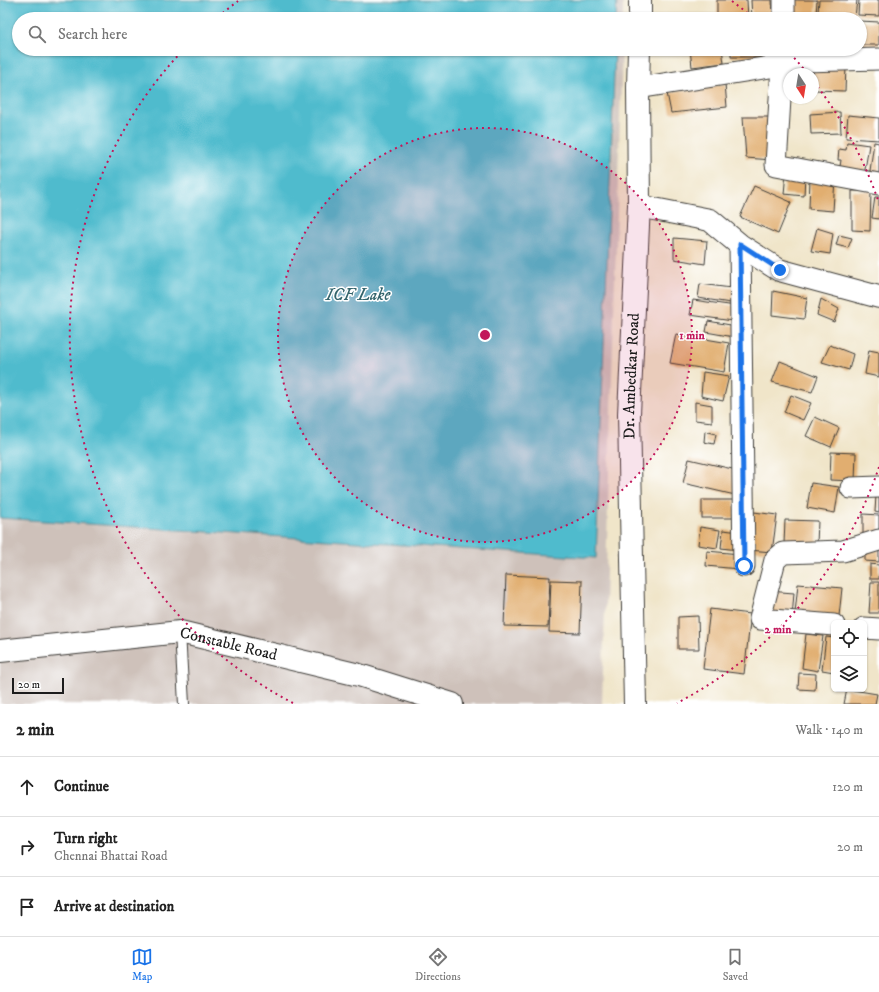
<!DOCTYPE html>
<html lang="en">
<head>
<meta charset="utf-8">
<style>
	body { margin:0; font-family:"IM FELL DW Pica",serif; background:#f6f6f6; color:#222 }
	.controls { position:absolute; right:12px; bottom:12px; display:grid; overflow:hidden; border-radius:6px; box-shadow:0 1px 3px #0004 }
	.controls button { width:36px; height:36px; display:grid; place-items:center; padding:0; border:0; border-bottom:1px solid #e0e0e0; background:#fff; color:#222; font:20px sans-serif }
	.compass { position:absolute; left:783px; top:68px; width:36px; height:36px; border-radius:50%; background:#fff; box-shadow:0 1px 3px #0004; rotate:168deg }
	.scale { position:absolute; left:12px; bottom:10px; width:52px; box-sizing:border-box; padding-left:4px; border:2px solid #1c1c1c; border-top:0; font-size:11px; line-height:14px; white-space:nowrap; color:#1c1c1c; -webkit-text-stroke:3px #fff; paint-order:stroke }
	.stop { position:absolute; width:12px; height:12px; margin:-9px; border:3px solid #1a73e8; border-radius:50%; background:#fff }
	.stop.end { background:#1a73e8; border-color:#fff; box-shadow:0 1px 4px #0008 }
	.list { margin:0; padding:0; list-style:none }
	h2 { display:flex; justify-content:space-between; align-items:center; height:52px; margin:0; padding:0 16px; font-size:17px }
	h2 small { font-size:13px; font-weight:400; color:#767676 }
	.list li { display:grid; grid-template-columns:26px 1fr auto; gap:12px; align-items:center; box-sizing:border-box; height:60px; padding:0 16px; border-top:1px solid #e0e0e0 }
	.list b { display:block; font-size:15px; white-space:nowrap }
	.list p { margin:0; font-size:13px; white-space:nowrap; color:#767676 }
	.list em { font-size:13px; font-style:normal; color:#767676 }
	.icon { flex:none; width:22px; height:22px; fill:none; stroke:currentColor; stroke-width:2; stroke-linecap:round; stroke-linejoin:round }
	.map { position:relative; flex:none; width:879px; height:704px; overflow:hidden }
	.search { position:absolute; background:#fff; box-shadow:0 1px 3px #0004; left:12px; right:12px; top:12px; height:44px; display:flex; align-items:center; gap:10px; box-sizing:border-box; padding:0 14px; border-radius:22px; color:#767676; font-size:15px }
	.sheet { height:232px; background:#fff }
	nav { display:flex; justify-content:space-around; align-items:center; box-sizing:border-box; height:56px; border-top:1px solid #e0e0e0; background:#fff; font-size:11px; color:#767676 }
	nav a { display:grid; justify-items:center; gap:2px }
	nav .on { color:#1a73e8 }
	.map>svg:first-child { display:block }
	.industrial { fill:#cec1ba }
	.water { fill:#50bbcd; stroke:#366c74 }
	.building { fill:#e1ae70 }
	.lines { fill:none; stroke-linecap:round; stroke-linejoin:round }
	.service-casing { stroke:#3c3a36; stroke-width:12 }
	.minor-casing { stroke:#3c3a36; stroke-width:23 }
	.tertiary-casing { stroke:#3c3a36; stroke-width:24 }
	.secondary-casing { stroke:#3c3a36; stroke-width:24 }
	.service { stroke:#fff; stroke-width:10 }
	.minor { stroke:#fff; stroke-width:21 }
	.tertiary { stroke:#fff; stroke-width:22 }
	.secondary { stroke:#fff; stroke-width:22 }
	.route { stroke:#1a73e8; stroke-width:5 }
	.ring { fill:none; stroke:#c2185b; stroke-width:2; stroke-dasharray:2 4 }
	.labels { text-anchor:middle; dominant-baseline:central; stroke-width:3; stroke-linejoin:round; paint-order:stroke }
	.street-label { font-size:16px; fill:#1c1c1c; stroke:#fff }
	.water-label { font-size:17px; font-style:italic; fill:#33646c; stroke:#fff }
	.centre { fill:#c2185b; stroke:#fff; stroke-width:2 }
	.ring-label { font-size:12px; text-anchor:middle; font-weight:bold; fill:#c2185b; stroke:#fff; stroke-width:3; stroke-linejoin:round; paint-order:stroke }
</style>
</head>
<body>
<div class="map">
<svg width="879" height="704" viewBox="0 0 879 704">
	<rect width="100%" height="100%" fill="#fff"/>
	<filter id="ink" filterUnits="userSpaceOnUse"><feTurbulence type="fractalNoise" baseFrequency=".025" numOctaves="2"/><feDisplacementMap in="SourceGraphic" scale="8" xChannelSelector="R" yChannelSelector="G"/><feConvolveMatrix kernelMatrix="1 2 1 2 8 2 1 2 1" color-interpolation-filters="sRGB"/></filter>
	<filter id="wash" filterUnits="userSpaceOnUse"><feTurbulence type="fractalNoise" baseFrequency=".012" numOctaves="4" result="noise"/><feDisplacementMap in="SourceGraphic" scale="16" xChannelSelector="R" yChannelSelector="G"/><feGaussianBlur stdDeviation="0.9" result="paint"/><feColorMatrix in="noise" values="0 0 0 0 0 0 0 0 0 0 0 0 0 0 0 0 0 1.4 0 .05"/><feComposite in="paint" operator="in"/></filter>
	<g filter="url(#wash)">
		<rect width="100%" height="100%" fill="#f0e5c9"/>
		<!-- industrial -->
		<polygon class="industrial" points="0,0 623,0 623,19 19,19 19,49 622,49 602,704 0,704"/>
		<!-- water -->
		<polygon class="water" points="0,0 617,0 616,19 19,19 19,49 615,49 596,558 0,518"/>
		<g id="blocks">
			<!-- building -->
			<g class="building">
				<polygon points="717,0 747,0 748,19 717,19"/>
				<polygon points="751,0 772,0 773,19 752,19"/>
				<polygon points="789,0 817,0 816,15 789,14"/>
				<polygon points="819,0 857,0 855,17 818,13"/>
				<polygon points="859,0 879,0 879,16 858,15"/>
				<polygon points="860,21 879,22 879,45 860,45"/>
				<polygon points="690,49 722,49 724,63 692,67"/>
				<polygon points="731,49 770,49 769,57 731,57"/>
				<polygon points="813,66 846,67 845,91 813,90"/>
				<polygon points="725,84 727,107 671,113 667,93"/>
				<polygon points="840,112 841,133 811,134 810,114"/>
				<polygon points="848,115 879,118 879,140 846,138"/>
				<polygon points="743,117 771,117 772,160 746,158"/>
				<polygon points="847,142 869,145 864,176 839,173 841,160 838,160 839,149 846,150"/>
				<polygon points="874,142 879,143 879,180 869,178"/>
				<polygon points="786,172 805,174 804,196 784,194"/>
				<polygon points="810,177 835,178 833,211 809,209"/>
				<polygon points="754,186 791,202 778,234 740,217"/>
				<polygon points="852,191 871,191 870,231 852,230"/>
				<polygon points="875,197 879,197 879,219 872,218"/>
				<polygon points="817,228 833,233 830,254 811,251"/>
				<polygon points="839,235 852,238 848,248 836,245"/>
				<polygon points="674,238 707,241 705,264 674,259"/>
				<polygon points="700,284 739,289 737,304 698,298"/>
				<polygon points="773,291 807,298 804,319 772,315"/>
				<polygon points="821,299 839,309 834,322 817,315"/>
				<polygon points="693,300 736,306 733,321 690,315"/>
				<polygon points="708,321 736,326 734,337 706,332"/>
				<polygon points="676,334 729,343 724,372 670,363"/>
				<polygon points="830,345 853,354 849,370 822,362"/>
				<polygon points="869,350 879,352 879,377 865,374"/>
				<polygon points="780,361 818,376 812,392 772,382"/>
				<polygon points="703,372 729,376 723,401 701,396"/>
				<polygon points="791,395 811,403 803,420 784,412"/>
				<polygon points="695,402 712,405 712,422 695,420"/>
				<polygon points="815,417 839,428 831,447 806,436"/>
				<polygon points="705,431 716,434 714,444 704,442"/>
				<polygon points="831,452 856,453 855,481 830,480"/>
				<polygon points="689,459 741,471 735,495 683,483"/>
				<polygon points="811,483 839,487 835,513 807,508"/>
				<polygon points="876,495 879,495 879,513 875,512"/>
				<rect x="702" y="500" width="33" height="18"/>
				<polygon points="754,512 777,515 772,552 749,550"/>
				<polygon points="863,514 879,515 879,537 863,537"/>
				<polygon points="785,520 818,521 817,544 784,544"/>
				<polygon points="700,527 720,530 717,548 698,545"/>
				<polygon points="723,530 740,532 738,550 721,548"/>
				<polygon points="865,550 879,550 879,562 865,561"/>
				<polygon points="707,551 740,554 739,569 706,566"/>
				<polygon points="870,564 879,565 879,579 870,579"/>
				<polygon points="506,575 550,577 548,627 504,626"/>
				<polygon points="551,580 582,581 580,633 549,632"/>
				<polygon points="871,582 879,582 879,613 869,613"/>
				<polygon points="798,584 842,588 839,616 795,613"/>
				<polygon points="768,591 794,593 792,618 766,616"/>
				<polygon points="710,609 751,614 744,674 703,669"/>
				<polygon points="698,616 699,649 678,649 678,617"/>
				<polygon points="806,634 823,636 818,671 802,668"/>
				<polygon points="826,637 834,638 834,672 822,670"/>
				<polygon points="799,673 816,674 815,690 798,689"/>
				<polygon points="847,689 877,694 875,704 844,704"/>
			</g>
		</g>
	</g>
	<g filter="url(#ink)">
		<use href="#blocks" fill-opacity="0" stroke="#3c3a36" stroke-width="1"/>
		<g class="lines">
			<defs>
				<polyline id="service" points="180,632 184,704"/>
				<g id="minor">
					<polyline points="784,19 784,0"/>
					<polyline points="783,49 776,165 879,184"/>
					<polyline points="638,88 782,65 804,61 879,59"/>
					<polyline points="740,245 744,566"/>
					<polyline points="851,488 879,487"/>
					<polyline points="834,625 760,619 775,560 783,553 843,551 879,540"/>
					<polyline points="864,628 879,629"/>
				</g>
				<g id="tertiary">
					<polyline points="639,205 654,209 710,220 740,245 779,270 879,297"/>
					<path id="s1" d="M0 651 180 632 359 675 452 704"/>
				</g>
				<g id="secondary">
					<polyline points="640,19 640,0"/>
					<path id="s2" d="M635 704 629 414 639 205 638 88 639 49"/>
				</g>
			</defs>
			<!-- service casing -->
			<use href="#service" class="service-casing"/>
			<!-- minor casing -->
			<use href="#minor" class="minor-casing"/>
			<!-- tertiary casing -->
			<use href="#tertiary" class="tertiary-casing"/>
			<!-- secondary casing -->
			<use href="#secondary" class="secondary-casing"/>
			<!-- service -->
			<use href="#service" class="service"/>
			<!-- minor -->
			<use href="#minor" class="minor"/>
			<!-- tertiary -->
			<use href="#tertiary" class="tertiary"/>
			<!-- secondary -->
			<use href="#secondary" class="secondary"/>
		</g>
	</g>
	<g class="lines" filter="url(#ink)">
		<!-- route -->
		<polyline class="route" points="744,566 740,244 780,270"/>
	</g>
	<!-- distance rings -->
	<circle cx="485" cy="335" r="207" fill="#c2185b" fill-opacity=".12"/>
	<g class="ring">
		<circle cx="485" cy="335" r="207"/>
		<path d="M879 467A415 415 0 0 1 677 703M293 703A415 415 0 0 1 184 49M218 17A415 415 0 0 1 238 1M732 1A415 415 0 0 1 752 17M786 49A415 415 0 0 1 808 74M814 82A415 415 0 0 1 879 203"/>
	</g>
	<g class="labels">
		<!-- street labels -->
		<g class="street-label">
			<text stroke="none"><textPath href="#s2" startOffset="328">Dr. Ambedkar Road</textPath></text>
			<text stroke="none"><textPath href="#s1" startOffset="231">Constable Road</textPath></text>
		</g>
		<!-- water labels -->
		<g class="water-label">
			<text x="358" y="295">ICF Lake</text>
		</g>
	</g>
	<circle cx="485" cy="335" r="6" class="centre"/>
	<g class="ring-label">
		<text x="692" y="339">1 min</text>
		<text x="778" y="633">2 min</text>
	</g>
</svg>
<div class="controls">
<button><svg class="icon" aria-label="locate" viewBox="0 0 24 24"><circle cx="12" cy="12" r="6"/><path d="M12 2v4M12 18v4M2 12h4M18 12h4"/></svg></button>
<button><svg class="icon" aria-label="layers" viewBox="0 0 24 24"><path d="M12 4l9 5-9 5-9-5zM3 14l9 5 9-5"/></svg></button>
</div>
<svg class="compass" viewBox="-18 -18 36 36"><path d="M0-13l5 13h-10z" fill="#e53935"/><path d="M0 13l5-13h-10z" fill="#767676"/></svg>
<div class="scale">20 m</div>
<div class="stop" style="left:744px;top:566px"></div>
<div class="stop end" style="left:780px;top:270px"></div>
<div class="search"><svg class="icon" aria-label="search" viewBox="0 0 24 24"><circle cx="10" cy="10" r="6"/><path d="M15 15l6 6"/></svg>Search here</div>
</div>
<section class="sheet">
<h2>2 min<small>Walk · 140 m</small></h2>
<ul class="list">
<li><svg class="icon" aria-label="ahead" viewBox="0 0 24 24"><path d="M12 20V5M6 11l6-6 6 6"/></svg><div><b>Continue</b></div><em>120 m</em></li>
<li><svg class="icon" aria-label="right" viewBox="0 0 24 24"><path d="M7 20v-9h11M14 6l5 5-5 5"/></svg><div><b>Turn right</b><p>Chennai Bhattai Road</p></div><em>20 m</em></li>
<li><svg class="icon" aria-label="arrive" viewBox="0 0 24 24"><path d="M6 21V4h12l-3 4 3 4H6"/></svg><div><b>Arrive at destination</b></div></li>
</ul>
</section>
<nav>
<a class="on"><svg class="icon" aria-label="map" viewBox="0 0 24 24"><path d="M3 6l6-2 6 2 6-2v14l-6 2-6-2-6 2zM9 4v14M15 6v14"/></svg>Map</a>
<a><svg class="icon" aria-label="directions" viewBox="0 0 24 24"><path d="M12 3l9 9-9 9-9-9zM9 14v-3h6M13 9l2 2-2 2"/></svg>Directions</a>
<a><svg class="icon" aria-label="saved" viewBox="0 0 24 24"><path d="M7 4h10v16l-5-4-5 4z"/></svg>Saved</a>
</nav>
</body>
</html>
